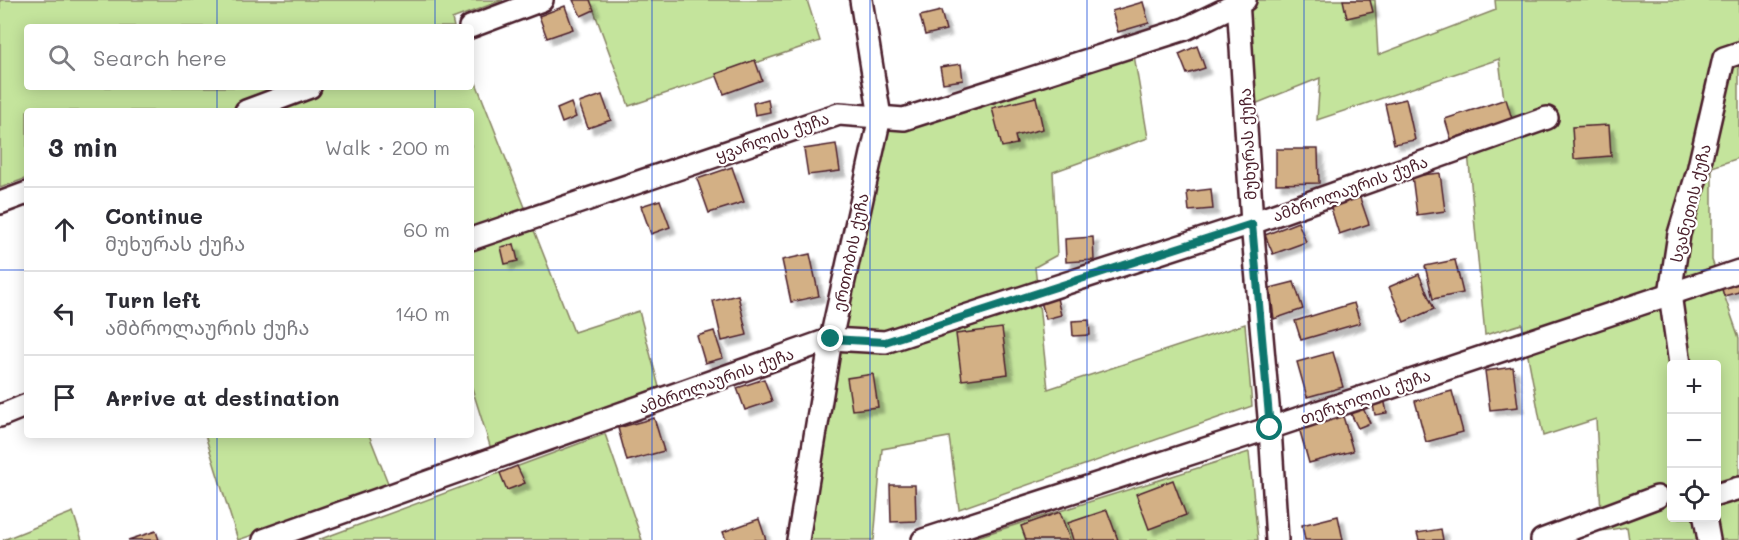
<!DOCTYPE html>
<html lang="en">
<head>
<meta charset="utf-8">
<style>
	body { margin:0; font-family:Mali,"Noto Sans Georgian",sans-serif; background:#f7f7f7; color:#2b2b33 }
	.controls { position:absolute; right:18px; bottom:18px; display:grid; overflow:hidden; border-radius:6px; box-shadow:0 3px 15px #0003 }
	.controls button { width:54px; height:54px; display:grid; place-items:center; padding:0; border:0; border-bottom:2px solid #e1e1e2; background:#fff; color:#2b2b33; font:30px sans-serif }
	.stop { position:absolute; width:18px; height:18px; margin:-14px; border:4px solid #0f766e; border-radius:50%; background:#fff }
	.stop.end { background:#0f766e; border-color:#fff; box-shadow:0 2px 6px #0008 }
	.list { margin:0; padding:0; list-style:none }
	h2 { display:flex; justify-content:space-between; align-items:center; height:78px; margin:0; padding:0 24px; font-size:26px }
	h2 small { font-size:20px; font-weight:400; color:#7c7c81 }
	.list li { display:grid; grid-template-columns:39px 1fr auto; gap:18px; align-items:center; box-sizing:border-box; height:84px; padding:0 24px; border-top:2px solid #e1e1e2 }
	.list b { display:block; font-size:22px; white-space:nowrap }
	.list p { margin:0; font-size:20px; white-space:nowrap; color:#7c7c81 }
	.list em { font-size:20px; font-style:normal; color:#7c7c81 }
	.icon { flex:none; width:33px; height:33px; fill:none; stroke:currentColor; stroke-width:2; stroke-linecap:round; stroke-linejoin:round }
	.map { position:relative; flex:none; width:1739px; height:540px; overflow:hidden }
	.search { position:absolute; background:#fff; box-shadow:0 3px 15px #0003; left:24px; top:24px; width:450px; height:66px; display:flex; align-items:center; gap:15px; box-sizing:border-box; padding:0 21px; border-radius:6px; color:#7c7c81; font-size:22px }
	.panel { position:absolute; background:#fff; box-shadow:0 3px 15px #0003; left:24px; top:108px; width:450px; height:330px; border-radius:6px }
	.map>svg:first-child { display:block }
	.green { fill:#c4e49c; stroke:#878264; stroke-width:1.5; fill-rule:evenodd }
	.building { fill:#d3b085; stroke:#4a1f2b; stroke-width:1.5; filter:url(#shadow) }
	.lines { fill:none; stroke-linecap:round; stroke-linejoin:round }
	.minor-casing { stroke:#4a1f2b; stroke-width:26 }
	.minor { stroke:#fff; stroke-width:21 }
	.route { stroke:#0f766e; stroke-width:8 }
	.grid { fill:none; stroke:#1d4ed8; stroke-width:1.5; stroke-opacity:0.55 }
	.labels { text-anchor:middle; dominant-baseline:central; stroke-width:4.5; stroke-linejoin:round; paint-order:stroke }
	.street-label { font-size:16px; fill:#4a1f2b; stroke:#fff }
</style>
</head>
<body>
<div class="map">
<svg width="1739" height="540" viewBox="0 0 1739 540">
	<defs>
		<filter id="shadow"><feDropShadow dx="5.5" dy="5.5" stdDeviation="1.5" flood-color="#0004"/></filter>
	</defs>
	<rect width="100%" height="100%" fill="#fff"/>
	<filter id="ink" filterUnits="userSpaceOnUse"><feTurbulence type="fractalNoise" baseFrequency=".0167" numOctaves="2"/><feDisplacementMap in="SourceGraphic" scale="12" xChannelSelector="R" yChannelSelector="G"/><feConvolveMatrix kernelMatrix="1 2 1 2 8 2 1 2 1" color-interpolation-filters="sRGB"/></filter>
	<g filter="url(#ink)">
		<!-- green -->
		<g class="green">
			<polygon points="0,0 503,0 452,19 454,27 27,27 27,87 471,87 471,70 574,332 639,311 659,387 491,449 471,385 471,111 27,111 27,178 0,188"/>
			<polygon points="590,0 807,0 820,41 629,106"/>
			<path d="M1248 0H1375L1378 55 1496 10 1495 0H1739V158L1712 167V260L1739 338V540H1629L1627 527 1602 531 1596 419 1543 436 1522 324 1485 335 1468 152 1509 141 1499 59 1317 120 1320 78 1255 104ZM1672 364H1716V518H1672Z"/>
			<polygon points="1134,55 1148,138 1053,172 1057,255 1035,267 1048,389 1245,324 1252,406 959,509 949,437 882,449 874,540 795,540 877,133"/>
			<polygon points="605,434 642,540 318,540"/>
			<polygon points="205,435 369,435 390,488 238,540"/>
			<polygon points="1249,452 1258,540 967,540"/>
			<polygon points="73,512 82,540 3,540"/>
		</g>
		<!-- building -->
		<g class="building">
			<polygon points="573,0 590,0 594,10 581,16"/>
			<polygon points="1343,0 1370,0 1373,12 1347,18"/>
			<polygon points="1143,2 1149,23 1118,32 1112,11"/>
			<polygon points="565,6 573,29 547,38 539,16"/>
			<polygon points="941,11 946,30 925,35 920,16"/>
			<polygon points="1197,46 1205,68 1187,74 1179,54"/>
			<polygon points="755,60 762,80 724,94 716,74"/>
			<polygon points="961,64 963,80 943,83 940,67"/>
			<polygon points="602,95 611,120 588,128 579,103"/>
			<polygon points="1036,97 1043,129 1015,136 1017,144 1002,147 992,108"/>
			<polygon points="768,99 770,112 755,115 753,103"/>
			<polygon points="1406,99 1415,140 1394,144 1385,104"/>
			<polygon points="1506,99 1512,119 1451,139 1445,119"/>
			<polygon points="571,103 576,117 562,123 557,109"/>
			<polygon points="1609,125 1611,156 1574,159 1572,127"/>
			<polygon points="836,144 840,171 808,175 804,149"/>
			<polygon points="1276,149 1318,149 1319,183 1276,184"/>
			<polygon points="732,167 744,202 709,213 697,179"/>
			<polygon points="1440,173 1445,211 1417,215 1412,176"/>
			<polygon points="1211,189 1213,209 1189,211 1187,192"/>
			<polygon points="1359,195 1369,224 1339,234 1330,205"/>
			<polygon points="660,200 670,227 651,234 641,206"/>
			<polygon points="1298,222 1306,242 1273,254 1265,235"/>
			<polygon points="1093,237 1094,260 1066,262 1065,239"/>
			<polygon points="514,244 518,261 505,264 501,247"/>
			<polygon points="810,254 819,296 791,302 782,260"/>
			<polygon points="1455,260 1463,293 1433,299 1425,266"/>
			<polygon points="1419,274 1434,309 1404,322 1389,287"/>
			<polygon points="1739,277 1739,292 1724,296 1720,282"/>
			<polygon points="1294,282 1303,309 1274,319 1270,288"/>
			<polygon points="738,295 747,335 722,341 713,301"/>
			<polygon points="1057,298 1061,315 1046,319 1041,302"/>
			<polygon points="1354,303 1360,323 1301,340 1295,321"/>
			<polygon points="1089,320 1090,335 1073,336 1072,321"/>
			<polygon points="1002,328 1008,374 962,380 956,334"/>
			<polygon points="714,331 723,358 705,363 697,336"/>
			<polygon points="1333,352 1343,387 1307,397 1297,362"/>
			<polygon points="1513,367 1518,407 1490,410 1485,371"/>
			<polygon points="873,374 878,407 852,410 847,378"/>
			<polygon points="764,379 772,401 745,410 737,388"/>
			<polygon points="1452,391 1463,432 1426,442 1415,401"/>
			<polygon points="1384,398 1387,413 1375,415 1372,400"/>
			<polygon points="1361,404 1370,423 1358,428 1349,410"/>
			<polygon points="1343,416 1353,451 1309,463 1299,428"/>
			<polygon points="654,418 664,451 627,461 618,428"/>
			<polygon points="517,466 525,483 507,490 500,473"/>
			<polygon points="1173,480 1186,515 1149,529 1136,494"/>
			<polygon points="890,485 915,485 916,521 891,522"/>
			<polygon points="1107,510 1118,540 1073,540 1068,523"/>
			<polygon points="1060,512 1070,540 1026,540 1021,526"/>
			<polygon points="1338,516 1343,540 1305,540 1302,525"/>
			<polygon points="759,519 766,540 726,540 723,532"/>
			<polygon points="1441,529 1443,540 1419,540 1417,533"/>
			<polygon points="156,531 159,540 128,540"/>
		</g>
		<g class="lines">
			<defs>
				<g id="minor">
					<polyline points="1238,0 1252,223 1270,428 1277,540"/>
					<polyline points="470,27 542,0"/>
					<polyline points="246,111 310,87"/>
					<polyline points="0,203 27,193"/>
					<polyline points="471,239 839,114 904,119 1185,29 1245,0"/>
					<polyline points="1680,364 1670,294 1679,234 1698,171 1724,58 1739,53"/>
					<polyline points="0,416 27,405"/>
					<polyline points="1716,495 1739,488"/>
					<polyline points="1705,518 1709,540"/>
					<polyline points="264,540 831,339 885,342 1252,223 1547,118"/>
					<polyline points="798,540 831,339 880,117 861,0"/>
					<polyline points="923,540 1270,428 1739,271"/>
					<polyline points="1542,540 1657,497"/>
				</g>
			</defs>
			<!-- minor casing -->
			<use href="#minor" class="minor-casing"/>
			<!-- minor -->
			<use href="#minor" class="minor"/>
		</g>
	</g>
	<g class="lines" filter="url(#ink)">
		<!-- route -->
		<polyline class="route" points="831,339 885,342 1252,224 1270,428"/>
	</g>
	<!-- grid -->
	<path class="grid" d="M217 0V27M435 0V27M652 0V540M870 0V540M1087 0V540M1304 0V540M1522 0V540M217 87V111M435 87V111M0 270H27M471 270H1739M217 435V540M435 435V540"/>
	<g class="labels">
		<!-- street labels -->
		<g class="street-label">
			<text transform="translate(772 136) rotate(-19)">ყვარლის ქუჩა</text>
			<text transform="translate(1247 144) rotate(-93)">მუხურას ქუჩა</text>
			<text transform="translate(1350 188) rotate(-20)">ამბროლაურის ქუჩა</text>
			<text transform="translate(1690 203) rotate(-76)">სვანეთის ქუჩა</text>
			<text transform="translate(850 252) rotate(-78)">ერთობის ქუჩა</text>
			<text transform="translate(716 380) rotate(-20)">ამბროლაურის ქუჩა</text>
			<text transform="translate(1365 396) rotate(-19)">თერჯოლის ქუჩა</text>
		</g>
	</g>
</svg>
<div class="controls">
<button>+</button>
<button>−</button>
<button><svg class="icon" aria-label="locate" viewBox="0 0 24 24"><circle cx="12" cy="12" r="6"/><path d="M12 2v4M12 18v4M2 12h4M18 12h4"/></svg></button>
</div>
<div class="stop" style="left:1270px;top:428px"></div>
<div class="stop end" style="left:831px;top:339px"></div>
<div class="search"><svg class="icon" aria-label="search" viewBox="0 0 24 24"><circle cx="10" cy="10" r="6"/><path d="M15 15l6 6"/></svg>Search here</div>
<section class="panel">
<h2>3 min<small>Walk · 200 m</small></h2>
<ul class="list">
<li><svg class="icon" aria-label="ahead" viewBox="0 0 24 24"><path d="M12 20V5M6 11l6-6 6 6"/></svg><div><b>Continue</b><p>მუხურას ქუჩა</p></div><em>60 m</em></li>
<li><svg class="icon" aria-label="left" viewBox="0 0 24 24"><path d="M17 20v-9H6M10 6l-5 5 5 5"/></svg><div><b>Turn left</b><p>ამბროლაურის ქუჩა</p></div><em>140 m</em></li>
<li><svg class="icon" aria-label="arrive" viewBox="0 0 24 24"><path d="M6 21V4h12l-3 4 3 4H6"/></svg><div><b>Arrive at destination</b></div></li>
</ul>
</section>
</div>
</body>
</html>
